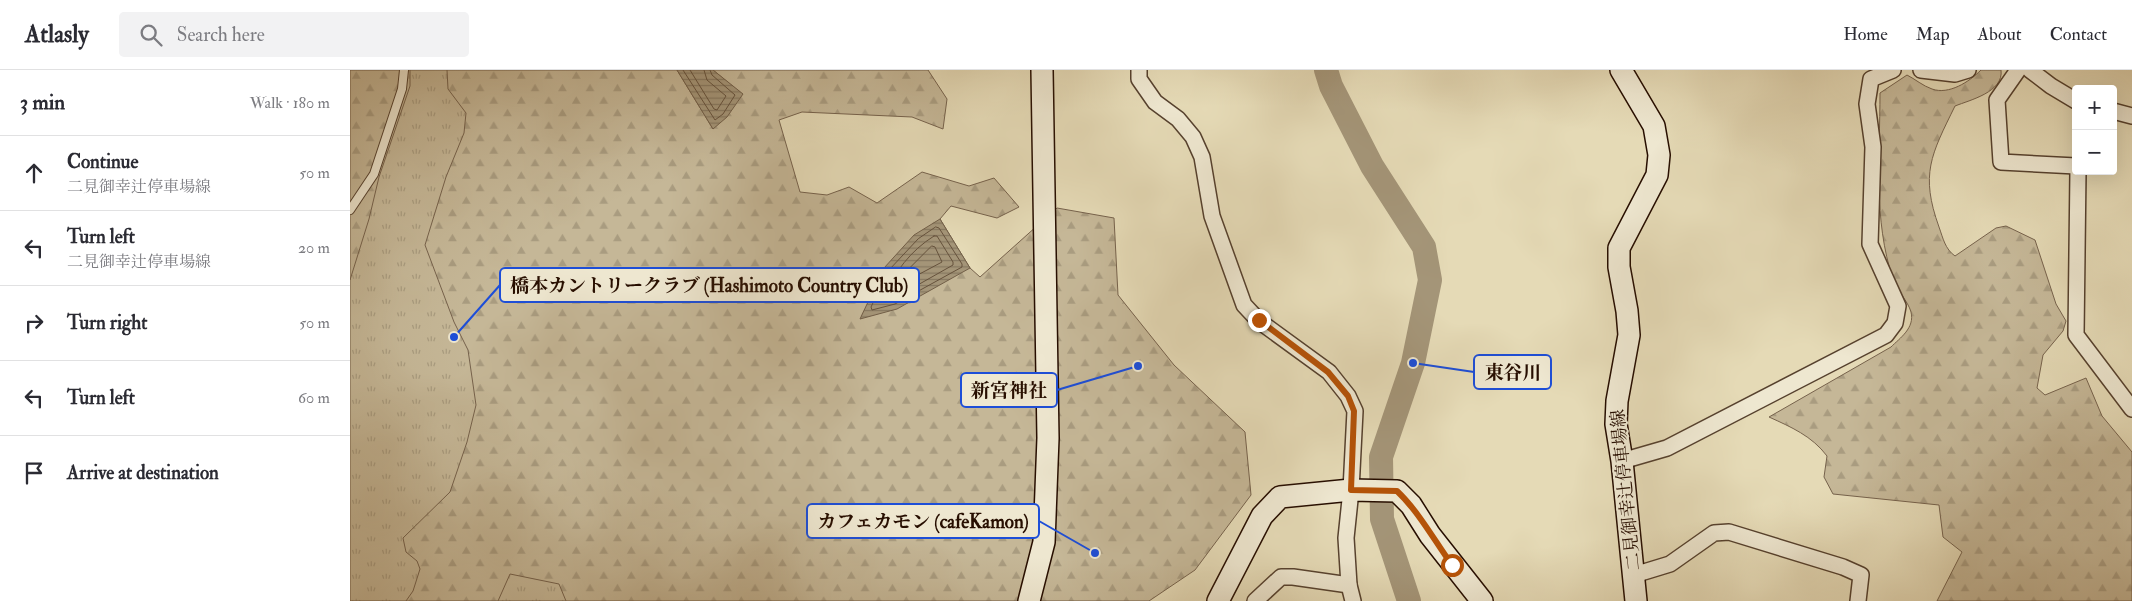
<!DOCTYPE html>
<html lang="en">
<head>
<meta charset="utf-8">
<style>
	body { margin:0; font-family:"IM FELL Double Pica","Noto Serif JP",serif; background:#f2f2f3; color:#2b2b33 }
	.controls { position:absolute; right:15px; top:15px; display:grid; overflow:hidden; border-radius:5px; box-shadow:0 5px 20px #0002 }
	.controls button { width:45px; height:45px; display:grid; place-items:center; padding:0; border:0; border-bottom:1px solid #e1e1e2; background:#fff; color:#2b2b33; font:25px sans-serif }
	.stop { position:absolute; width:15px; height:15px; margin:-11px; border:4px solid #b45309; border-radius:50%; background:#fff }
	.stop.end { background:#b45309; border-color:#fff; box-shadow:0 1px 5px #0008 }
	.list { margin:0; padding:0; list-style:none }
	h2 { display:flex; justify-content:space-between; align-items:center; height:65px; margin:0; padding:0 20px; font-size:21px }
	h2 small { font-size:16px; font-weight:400; color:#7c7c81 }
	.list li { display:grid; grid-template-columns:32px 1fr auto; gap:15px; align-items:center; box-sizing:border-box; height:75px; padding:0 20px; border-top:1px solid #e1e1e2 }
	.list b { display:block; font-size:19px; white-space:nowrap }
	.list p { margin:0; font-size:16px; white-space:nowrap; color:#7c7c81 }
	.list em { font-size:16px; font-style:normal; color:#7c7c81 }
	.icon { flex:none; width:28px; height:28px; fill:none; stroke:currentColor; stroke-width:2; stroke-linecap:round; stroke-linejoin:round }
	.map { position:relative; flex:none; width:1782px; height:531px; overflow:hidden }
	header { display:flex; align-items:center; gap:30px; box-sizing:border-box; height:70px; padding:0 25px; background:#fff; border-bottom:1px solid #e1e1e2 }
	header strong { font-size:24px }
	nav { display:flex; gap:28px; margin-inline-start:auto; font-size:18px }
	.search { width:350px; height:45px; background:#f2f2f3; display:flex; align-items:center; gap:12px; box-sizing:border-box; padding:0 18px; border-radius:5px; color:#7c7c81; font-size:19px }
	main { display:flex }
	aside { flex:1; background:#fff }
	.map>svg:first-child { display:block }
	.grass { fill:url(#grass-tufts); stroke:#76624c }
	.forest { fill:url(#forest-firs); stroke:#76624c }
	.water { fill:url(#water-rules); stroke:#725f48 }
	.lines { fill:none; stroke-linecap:round; stroke-linejoin:round }
	.shore { stroke:#66523c; stroke-width:1 }
	.river { stroke:#a49578; stroke-width:24 }
	.lane-casing { stroke:#56412e; stroke-width:10 }
	.street-casing { stroke:#56412e; stroke-width:18 }
	.secondary-casing { stroke:#270e00; stroke-width:24 }
	.lane { stroke:#eee7d0; stroke-width:8 }
	.street { stroke:#eee7d0; stroke-width:15 }
	.secondary { stroke:#eee7d0; stroke-width:21 }
	.route { stroke:#b45309; stroke-width:6 }
	.labels { text-anchor:middle; dominant-baseline:central; stroke-width:4; stroke-linejoin:round; paint-order:stroke }
	.street-label { font-size:18px; fill:#270e00; stroke:#eee7d0 }
	.leader { fill:none; stroke:#1d4ed8; stroke-width:2 }
	.callout-dot { fill:#1d4ed8; stroke:#eee7d0; stroke-width:2 }
	.callout { fill:#eee7d0; stroke:#1d4ed8; stroke-width:2 }
	.callout-label { font-size:19px; text-anchor:middle; font-weight:bold; fill:#270e00 }
</style>
</head>
<body>
<header>
<strong>Atlasly</strong>
<div class="search"><svg class="icon" aria-label="search" viewBox="0 0 24 24"><circle cx="10" cy="10" r="6"/><path d="M15 15l6 6"/></svg>Search here</div>
<nav><a>Home</a><a>Map</a><a>About</a><a>Contact</a></nav>
</header>
<main>
<aside>
<h2>3 min<small>Walk · 180 m</small></h2>
<ul class="list">
<li><svg class="icon" aria-label="ahead" viewBox="0 0 24 24"><path d="M12 20V5M6 11l6-6 6 6"/></svg><div><b>Continue</b><p>二見御幸辻停車場線</p></div><em>50 m</em></li>
<li><svg class="icon" aria-label="left" viewBox="0 0 24 24"><path d="M17 20v-9H6M10 6l-5 5 5 5"/></svg><div><b>Turn left</b><p>二見御幸辻停車場線</p></div><em>20 m</em></li>
<li><svg class="icon" aria-label="right" viewBox="0 0 24 24"><path d="M7 20v-9h11M14 6l5 5-5 5"/></svg><div><b>Turn right</b></div><em>50 m</em></li>
<li><svg class="icon" aria-label="left" viewBox="0 0 24 24"><path d="M17 20v-9H6M10 6l-5 5 5 5"/></svg><div><b>Turn left</b></div><em>60 m</em></li>
<li><svg class="icon" aria-label="arrive" viewBox="0 0 24 24"><path d="M6 21V4h12l-3 4 3 4H6"/></svg><div><b>Arrive at destination</b></div></li>
</ul>
</aside>
<div class="map">
<svg width="1782" height="531" viewBox="0 0 1782 531">
	<defs>
		<pattern id="grass-tufts" width="24" height="20" patternUnits="userSpaceOnUse" patternTransform="scale(1.25)"><rect width="24" height="20" fill="#c5b797"/><path d="M3 7l-1-3M5 7V3M7 7l1-3M15 17l-1-3M17 17v-4M19 17l1-3" fill="none" stroke="#a99c80"/></pattern>
		<pattern id="forest-firs" width="22" height="20" patternUnits="userSpaceOnUse" patternTransform="scale(1.25)"><rect width="22" height="20" fill="#c5b797"/><path d="M5 1l3.5 6h-7zM16 11l3.5 6h-7z" fill="#a99c80"/></pattern>
		<pattern id="water-rules" width="6" height="5" patternUnits="userSpaceOnUse" patternTransform="scale(1.25)"><rect width="6" height="5" fill="#a49578"/><path d="M0 2.5h6" fill="none" stroke="#867860"/></pattern>
	</defs>
	<rect width="100%" height="100%" fill="#e5dab6"/>
	<filter id="stains"><feTurbulence type="fractalNoise" baseFrequency=".004" numOctaves="4"/><feColorMatrix values="0 0 0 0 .2 0 0 0 0 .09 0 0 0 0 .02 0 0 0 .5 -.17"/></filter>
	<radialGradient id="worn" r=".72"><stop offset=".6" stop-color="#630" stop-opacity="0"/><stop offset="1" stop-color="#630" stop-opacity=".3"/></radialGradient>
	<!-- grass -->
	<polygon class="grass" points="0,0 178,0 281,531 0,531"/>
	<!-- forest -->
	<g class="forest">
		<polygon points="0,0 60,0 60,16 29,107 19,149 0,210"/>
		<polygon points="97,0 327,0 363,59 392,24 363,0 578,0 597,29 593,59 562,47 452,42 429,50 450,122 477,125 499,117 527,133 572,102 619,116 644,108 669,137 647,148 601,136 590,149 620,198 630,207 707,138 764,148 768,225 824,295 895,362 901,425 845,500 799,531 216,531 209,514 160,504 148,531 56,531 63,521 70,499 67,491 56,482 53,468 100,422 117,372 126,335 118,280 104,252 75,175 96,107 114,63 116,43 98,19"/>
		<path d="M1631 0H1651C1654 22 1620 30 1605 36 1581 85 1570 104 1589 157 1593 168 1595 179 1605 186L1646 158 1656 156 1685 170 1706 234 1716 251 1713 261 1693 285 1687 318 1695 325 1736 308 1752 346 1782 382V531H1587L1612 482 1593 467 1589 435 1483 424 1474 407 1477 386C1462 366 1441 357 1419 347L1541 277C1550 268 1565 258 1561 242 1558 231 1547 221 1543 209 1523 150 1530 85 1530 23L1557 5C1565 9 1573 16 1582 19 1599 25 1619 12 1631 0Z"/>
	</g>
	<!-- water -->
	<g class="water">
		<polygon points="327,0 363,0 393,24 377,47 363,59"/>
		<polygon points="590,149 620,198 547,239 510,249 534,198 564,165"/>
	</g>
	<g class="lines">
		<!-- shore -->
		<g class="shore">
			<polyline points="333,0 365,50 373,44 385,25 362,5 360,0"/>
			<polyline points="340,0 364,39 367,40 376,26 357,10 354,0"/>
			<polygon points="586,157 589,158 612,194 612,197 545,234 522,240 521,237 539,200 568,169"/>
			<path d="M584 166H587L603 192V195L543 229 534 230 533 227C545 202 560 181 584 166Z"/>
			<polygon points="582,176 585,177 592,192 549,215 550,208"/>
		</g>
		<!-- river -->
		<polyline class="river" points="976,0 981,16 1022,96 1074,177 1080,210 1063,293 1031,387 1032,449 1059,531"/>
		<defs>
			<polyline id="lane" points="0,140 24,104 52,19 54,0"/>
			<g id="street">
				<polyline points="789,0 789,9 805,32 828,49 843,67 852,87 862,146 894,235 909,251 979,302 998,326 1005,341 1001,420 996,468 999,515 1003,531"/>
				<polyline points="1571,0 1605,4 1618,0"/>
				<polyline points="1668,0 1647,30 1651,92 1726,96"/>
				<polyline points="1680,0 1701,16 1726,31"/>
				<polyline points="1763,41 1782,46"/>
				<polyline points="1728,101 1726,265 1782,339"/>
				<polyline points="1272,391 1317,378 1536,265 1545,253 1548,236 1520,174 1523,77 1517,34 1521,9 1543,0"/>
				<polyline points="1284,505 1320,494 1364,463 1379,462 1493,497 1511,505 1508,531"/>
				<polyline points="905,531 931,507 943,507 999,515"/>
			</g>
			<g id="secondary">
				<polyline points="1271,0 1304,56 1309,85 1307,105 1269,178 1269,197 1277,241 1279,265 1267,331 1266,354 1272,391 1286,531"/>
				<polyline points="679,531 694,472 698,368 692,0"/>
				<polyline points="868,531 912,446 930,427 1001,420 1047,421 1061,435 1080,465 1132,531"/>
			</g>
		</defs>
		<!-- lane casing -->
		<use href="#lane" class="lane-casing"/>
		<!-- street casing -->
		<use href="#street" class="street-casing"/>
		<!-- secondary casing -->
		<use href="#secondary" class="secondary-casing"/>
		<!-- lane -->
		<use href="#lane" class="lane"/>
		<!-- street -->
		<use href="#street" class="street"/>
		<!-- secondary -->
		<use href="#secondary" class="secondary"/>
	</g>
	<g class="lines">
		<!-- route -->
		<path class="route" d="M909 250 978 302 998 326 1004 341 1001 420 1047 421C1069 442 1084 470 1102 495"/>
	</g>
	<g class="labels">
		<!-- street labels -->
		<g class="street-label">
			<text transform="translate(1276 420) rotate(-96)">二見御幸辻停車場線</text>
		</g>
	</g>
	<!-- callouts -->
	<path class="leader" d="M104 267L150 215M1063 293L1124 302M788 296L707 320M745 483L689 451"/>
	<g class="callout-dot">
		<circle cx="104" cy="267" r="5"/>
		<circle cx="1063" cy="293" r="5"/>
		<circle cx="788" cy="296" r="5"/>
		<circle cx="745" cy="483" r="5"/>
	</g>
	<g class="callout">
		<rect x="150" y="198" width="419" height="34" rx="5"/>
		<rect x="1124" y="285" width="77" height="34" rx="5"/>
		<rect x="611" y="303" width="96" height="34" rx="5"/>
		<rect x="457" y="434" width="232" height="34" rx="5"/>
	</g>
	<g class="callout-label">
		<text x="359" y="222">橋本カントリークラブ (Hashimoto Country Club)</text>
		<text x="1163" y="309">東谷川</text>
		<text x="659" y="327">新宮神社</text>
		<text x="573" y="458">カフェカモン (cafeKamon)</text>
	</g>
	<rect width="100%" height="100%" filter="url(#stains)"/>
	<rect width="100%" height="100%" fill="url(#worn)"/>
</svg>
<div class="controls">
<button>+</button>
<button>−</button>
</div>
<div class="stop" style="left:1102px;top:495px"></div>
<div class="stop end" style="left:909px;top:250px"></div>
</div>
</main>
</body>
</html>
